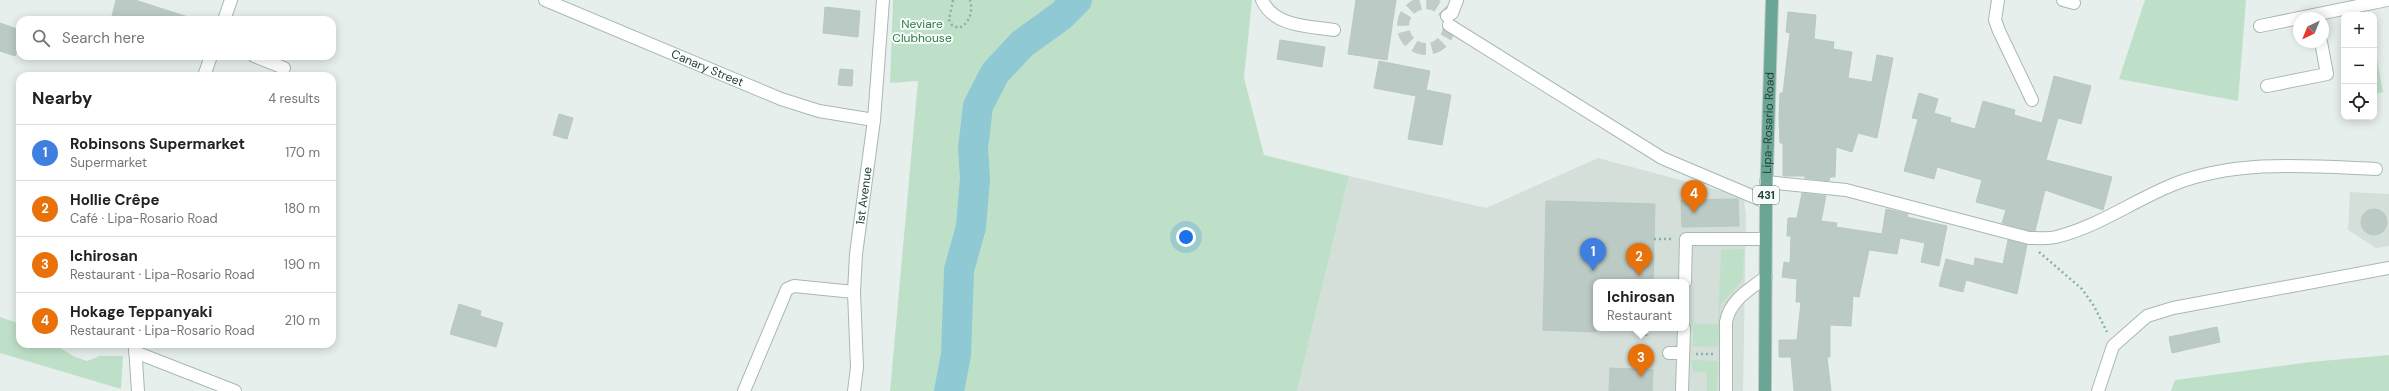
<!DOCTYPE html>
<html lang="en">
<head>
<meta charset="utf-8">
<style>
	body { margin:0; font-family:"DM Sans",sans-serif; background:#f2f2f2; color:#202124 }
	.controls { position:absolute; right:12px; top:12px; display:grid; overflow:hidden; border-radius:8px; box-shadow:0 2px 10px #0003 }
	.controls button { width:36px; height:36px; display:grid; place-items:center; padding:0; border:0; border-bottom:1px solid #e0e0e0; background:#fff; color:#202124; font:20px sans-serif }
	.compass { position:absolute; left:2293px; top:12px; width:36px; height:36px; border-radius:50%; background:#fff; box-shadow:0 2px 10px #0003; rotate:223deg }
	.you { position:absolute; left:1186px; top:237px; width:14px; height:14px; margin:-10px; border:3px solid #fff; border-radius:50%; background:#1a73e8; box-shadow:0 0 0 6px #1a73e833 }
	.badge { display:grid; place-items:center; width:26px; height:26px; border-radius:50%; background:#ea580c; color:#fff; font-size:13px; font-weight:700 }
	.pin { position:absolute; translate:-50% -33px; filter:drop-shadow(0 1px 2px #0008) }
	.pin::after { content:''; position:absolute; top:21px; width:14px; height:12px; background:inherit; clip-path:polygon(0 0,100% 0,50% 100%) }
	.popup { position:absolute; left:1593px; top:279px; width:96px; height:52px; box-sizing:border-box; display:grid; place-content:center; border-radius:8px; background:#fff; filter:drop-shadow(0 1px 3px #0005); font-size:13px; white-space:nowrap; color:#757577 }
	.popup b { font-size:15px; color:#202124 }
	.popup::after { content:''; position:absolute; left:50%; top:100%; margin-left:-8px; border:8px solid transparent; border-top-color:#fff }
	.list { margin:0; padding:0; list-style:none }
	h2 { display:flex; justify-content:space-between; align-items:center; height:52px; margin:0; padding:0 16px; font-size:17px }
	h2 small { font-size:13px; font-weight:400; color:#757577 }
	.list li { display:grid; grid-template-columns:26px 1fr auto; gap:12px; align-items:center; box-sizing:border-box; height:56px; padding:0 16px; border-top:1px solid #e0e0e0 }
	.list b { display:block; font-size:15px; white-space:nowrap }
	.list p { margin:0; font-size:13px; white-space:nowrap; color:#757577 }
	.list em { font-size:13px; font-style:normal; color:#757577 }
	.icon { flex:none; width:22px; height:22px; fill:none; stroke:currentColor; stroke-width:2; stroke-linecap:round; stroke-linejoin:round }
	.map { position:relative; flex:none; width:2389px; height:391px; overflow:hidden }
	.search { position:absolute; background:#fff; box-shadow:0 2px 10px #0003; left:16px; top:16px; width:320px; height:44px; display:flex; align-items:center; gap:10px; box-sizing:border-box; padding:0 14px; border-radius:12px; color:#757577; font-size:15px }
	.panel { position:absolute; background:#fff; box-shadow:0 2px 10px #0003; left:16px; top:72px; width:320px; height:276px; border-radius:12px }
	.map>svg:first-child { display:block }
	.built { fill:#d4dfda; fill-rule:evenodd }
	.green { fill:#bfe0c8 }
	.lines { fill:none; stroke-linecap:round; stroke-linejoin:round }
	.river { stroke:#8ec9d4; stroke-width:30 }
	.building { fill:#bbcac4; stroke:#b8c9c2 }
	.minor-tunnel { stroke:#bfccc8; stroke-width:12; stroke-dasharray:12 6; stroke-linecap:butt }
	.minor-casing { stroke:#a8b8b2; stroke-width:14 }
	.major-casing { stroke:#c2cac8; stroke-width:14 }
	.path { stroke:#86b3a5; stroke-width:2.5; stroke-dasharray:2 3; stroke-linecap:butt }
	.minor { stroke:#fff; stroke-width:12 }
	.major { stroke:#6aa596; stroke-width:12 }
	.labels { text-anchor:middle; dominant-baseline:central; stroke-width:4; stroke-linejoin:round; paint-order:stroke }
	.shield { fill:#f7fbf9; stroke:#637a73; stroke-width:1 }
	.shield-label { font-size:11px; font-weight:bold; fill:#24423a }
	.park-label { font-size:12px; fill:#2d7a4b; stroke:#f7fbf9 }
	.street-label { font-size:12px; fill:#24423a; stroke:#f7fbf9 }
</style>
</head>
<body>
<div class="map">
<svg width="2389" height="391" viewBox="0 0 2389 391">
	<rect width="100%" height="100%" fill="#e6efeb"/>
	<!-- built -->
	<g class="built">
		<path d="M1598 158 1733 194 1744 200 1746 215 1743 391H1297L1349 176 1486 208ZM1596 282H1686V328H1596Z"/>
		<polygon points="2350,192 2389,194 2389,246 2376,248 2348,230"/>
	</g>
	<!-- green -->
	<g class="green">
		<polygon points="893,0 1252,0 1244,78 1264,155 1349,176 1297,391 890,391 918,81 890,83"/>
		<polygon points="2145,0 2246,0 2238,101 2119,79"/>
		<polygon points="2374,44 2383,92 2374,94"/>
		<polygon points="1744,249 1743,279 1721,304 1718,347 1693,346 1693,324 1718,324 1721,250"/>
		<polygon points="0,317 20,324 20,344 54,344 73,356 87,361 100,356 123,356 121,389 0,353"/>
		<polygon points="2389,355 2389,391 2171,391 2175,380 2310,362"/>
		<polygon points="1693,360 1718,361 1717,391 1707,391 1707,373 1693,371 1691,362"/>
	</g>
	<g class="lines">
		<!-- river -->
		<polyline class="river" points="949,391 956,355 959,270 971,227 975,178 973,148 978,106 995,73 1022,44 1062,15 1077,0"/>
	</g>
	<!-- building -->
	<g class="building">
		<polygon points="116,0 135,0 188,17 187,20 111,20"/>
		<polygon points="1356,0 1396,0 1387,60 1348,54"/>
		<polygon points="825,7 860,11 858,37 823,33"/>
		<polygon points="1788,12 1816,15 1814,39 1834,42 1833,49 1852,52 1848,78 1872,82 1877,55 1893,58 1877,138 1858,133 1852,152 1836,147 1835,177 1830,177 1829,181 1805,178 1805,176 1783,176 1783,143 1780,143 1779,117 1780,93 1783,93 1790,33 1786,32"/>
		<polygon points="0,23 20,30 20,43 15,56 0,51"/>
		<polygon points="1280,40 1325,47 1322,67 1277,59"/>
		<polygon points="1379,61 1430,71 1426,90 1451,95 1442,145 1408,139 1416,96 1374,88"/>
		<polygon points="840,69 853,70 852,86 838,85"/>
		<polygon points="2054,76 2091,86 2081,124 2058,118 2046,160 2112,177 2103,210 2045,190 2035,231 2030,231 2002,223 2006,210 1976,202 1982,180 1937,167 1934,179 1904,171 1918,119 1912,118 1919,93 1938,99 1934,113 1951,118 1950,122 1975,129 1983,101 2015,110 2014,115 2042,123"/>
		<polygon points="559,114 573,118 567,139 553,135"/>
		<polygon points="1802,193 1826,196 1821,221 1837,223 1836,227 1882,234 1886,209 1908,214 1907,217 1947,226 1939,266 1921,262 1925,243 1900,238 1897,254 1869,250 1859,297 1853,296 1851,326 1830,325 1830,357 1827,357 1831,391 1794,391 1791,357 1779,357 1779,340 1797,340 1801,302 1796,302 1797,279 1782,277 1784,262 1790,263 1791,236 1787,236 1788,218 1797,218"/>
		<polygon points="1738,199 1739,226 1682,227 1681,200"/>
		<polygon points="1546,201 1655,204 1653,282 1596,282 1596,332 1543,330"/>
		<circle cx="2374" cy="222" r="13"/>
		<polygon points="2008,240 2027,245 2017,294 1966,280 1963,292 1939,286 1946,259 1974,266 1975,258 2003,264"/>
		<polygon points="459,304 481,311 480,316 503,323 496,347 450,334"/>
		<polygon points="2217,327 2220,342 2172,353 2169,337"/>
		<polygon points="1610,368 1653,370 1652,391 1609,391"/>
	</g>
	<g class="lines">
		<!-- minor-tunnel -->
		<circle class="minor-tunnel" cx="1426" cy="26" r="23"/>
		<defs>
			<g id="minor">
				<path id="s1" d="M545 0 781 99 819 111 874 120"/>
				<path d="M1262 0C1274 27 1309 26 1334 30"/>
				<polyline points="1998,0 1995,20 1999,31 2032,100"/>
				<polyline points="2063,0 2074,3"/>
				<polyline points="1447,16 1452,13 1457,0"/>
				<polyline points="224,20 231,0"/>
				<polyline points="1449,25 1662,158 1766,202"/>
				<polyline points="2260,26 2387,0"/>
				<polyline points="254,56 284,68"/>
				<polyline points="204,76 211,56"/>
				<polyline points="2267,86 2327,74 2321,42"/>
				<path d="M1766 182 1846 190 2029 238C2037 238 2047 239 2056 237 2097 227 2133 201 2172 185 2237 159 2308 166 2376 169"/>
				<polyline points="1685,282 1686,239 1765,239"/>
				<polyline points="135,346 138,391"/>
				<polyline points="135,352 235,391"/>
				<polyline points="1669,353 1683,353"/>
				<polyline points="744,391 787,289 794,286 854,292"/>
				<path id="s2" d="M854 391 857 367 854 292 856 254 874 120 883 0"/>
				<polyline points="1682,391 1684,328"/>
				<path d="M1726 391V322C1730 300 1749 290 1766 277"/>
				<polyline points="2098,391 2113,346 2147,316 2173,308 2389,268"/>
			</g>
			<g id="major">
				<path id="s3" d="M1765 391 1766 202 1772 0"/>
			</g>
		</defs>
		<!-- minor casing -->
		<use href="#minor" class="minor-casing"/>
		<!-- major casing -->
		<use href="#major" class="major-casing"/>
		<!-- path -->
		<g class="path">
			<path d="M953 0 949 20 952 25 959 28C970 23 973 11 970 0"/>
			<polyline points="1654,239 1672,239"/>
			<polyline points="2039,252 2082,289 2094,306 2107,332"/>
			<polyline points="1646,334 1646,337"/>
			<polyline points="1696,354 1713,354"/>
			<polyline points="1646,369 1646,368"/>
		</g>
		<!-- minor -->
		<use href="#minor" class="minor"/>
		<!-- major -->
		<use href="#major" class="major"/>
	</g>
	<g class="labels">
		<!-- shield labels -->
		<rect class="shield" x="1753" y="186" width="26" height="18" rx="3"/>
		<g class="shield-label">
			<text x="1766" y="195">431</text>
		</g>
		<!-- park labels -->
		<g class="park-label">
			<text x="922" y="24">Neviare<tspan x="922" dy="14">Clubhouse</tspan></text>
		</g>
		<!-- street labels -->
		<g class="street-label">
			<text stroke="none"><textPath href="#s1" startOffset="176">Canary Street</textPath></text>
			<text stroke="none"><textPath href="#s3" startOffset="268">Lipa-Rosario Road</textPath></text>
			<text stroke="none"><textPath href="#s2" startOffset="196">1st Avenue</textPath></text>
		</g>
	</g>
</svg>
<div class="controls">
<button>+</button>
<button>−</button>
<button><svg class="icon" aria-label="locate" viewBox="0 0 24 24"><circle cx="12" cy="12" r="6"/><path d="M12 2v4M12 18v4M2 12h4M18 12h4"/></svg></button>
</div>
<svg class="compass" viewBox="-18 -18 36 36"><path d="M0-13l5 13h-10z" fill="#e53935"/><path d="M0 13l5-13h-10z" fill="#757577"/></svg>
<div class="you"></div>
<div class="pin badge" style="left:1593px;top:271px;background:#3f7fe0">1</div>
<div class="pin badge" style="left:1639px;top:276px;background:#e8710a">2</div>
<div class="pin badge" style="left:1641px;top:377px;background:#e8710a">3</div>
<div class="popup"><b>Ichirosan</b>Restaurant</div>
<div class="pin badge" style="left:1694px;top:213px;background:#e8710a">4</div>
<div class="search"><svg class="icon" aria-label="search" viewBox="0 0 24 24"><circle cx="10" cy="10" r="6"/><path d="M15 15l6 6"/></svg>Search here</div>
<section class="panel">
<h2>Nearby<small>4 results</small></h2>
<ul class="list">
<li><span class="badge" style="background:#3f7fe0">1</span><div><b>Robinsons Supermarket</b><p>Supermarket</p></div><em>170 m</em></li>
<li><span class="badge" style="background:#e8710a">2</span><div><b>Hollie Crêpe</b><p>Café · Lipa-Rosario Road</p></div><em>180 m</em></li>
<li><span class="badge" style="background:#e8710a">3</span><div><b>Ichirosan</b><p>Restaurant · Lipa-Rosario Road</p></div><em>190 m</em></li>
<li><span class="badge" style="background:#e8710a">4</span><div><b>Hokage Teppanyaki</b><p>Restaurant · Lipa-Rosario Road</p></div><em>210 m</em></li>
</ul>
</section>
</div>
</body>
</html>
